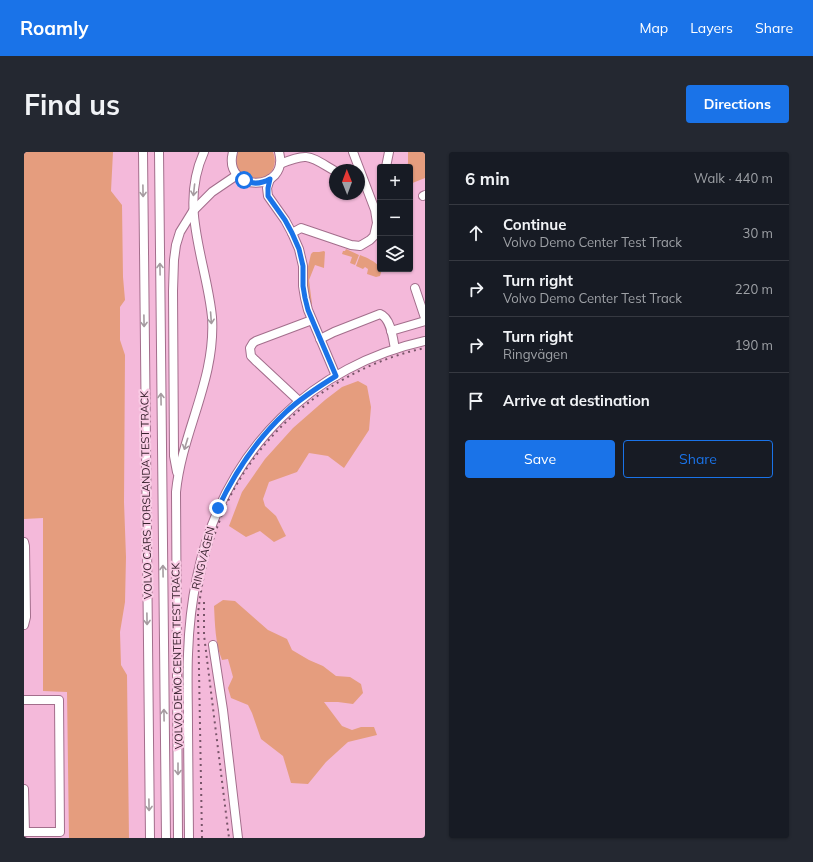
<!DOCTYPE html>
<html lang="en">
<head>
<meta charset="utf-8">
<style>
	body { margin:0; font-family:Mulish,sans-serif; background:#242831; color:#f1f3f6 }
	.controls { position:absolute; right:12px; top:12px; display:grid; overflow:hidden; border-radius:4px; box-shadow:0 1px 3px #0004 }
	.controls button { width:36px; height:36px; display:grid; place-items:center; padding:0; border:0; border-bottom:1px solid #363941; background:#171b24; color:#f1f3f6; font:20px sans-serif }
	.compass { position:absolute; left:305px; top:12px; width:36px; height:36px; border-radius:50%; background:#171b24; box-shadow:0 1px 3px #0004; rotate:359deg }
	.stop { position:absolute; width:12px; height:12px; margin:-9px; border:3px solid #1a73e8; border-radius:50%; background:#fff }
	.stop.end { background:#1a73e8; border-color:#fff; box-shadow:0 1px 4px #0008 }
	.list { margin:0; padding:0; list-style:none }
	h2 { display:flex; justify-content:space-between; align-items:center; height:52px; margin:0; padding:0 16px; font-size:17px }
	h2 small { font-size:13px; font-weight:400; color:#9ea1a6 }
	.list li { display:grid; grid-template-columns:26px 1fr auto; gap:12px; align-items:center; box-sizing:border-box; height:56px; padding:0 16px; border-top:1px solid #363941 }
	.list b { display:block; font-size:15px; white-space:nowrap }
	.list p { margin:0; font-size:13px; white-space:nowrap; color:#9ea1a6 }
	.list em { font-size:13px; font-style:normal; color:#9ea1a6 }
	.actions { display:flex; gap:8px; padding:12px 16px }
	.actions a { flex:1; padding:9px 0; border:1px solid #1a73e8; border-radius:4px; text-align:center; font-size:14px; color:#1a73e8 }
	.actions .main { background:#1a73e8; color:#fff }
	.icon { flex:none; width:22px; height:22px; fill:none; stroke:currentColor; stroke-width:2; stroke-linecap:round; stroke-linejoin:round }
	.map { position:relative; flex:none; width:401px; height:686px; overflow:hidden; border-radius:4px }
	header { display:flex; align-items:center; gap:24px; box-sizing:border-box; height:56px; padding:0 20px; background:#1a73e8; color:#fff }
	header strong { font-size:19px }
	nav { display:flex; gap:22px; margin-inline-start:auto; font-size:14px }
	.intro { display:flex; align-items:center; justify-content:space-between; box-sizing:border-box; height:96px; padding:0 24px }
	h1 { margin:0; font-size:28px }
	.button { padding:10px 18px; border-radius:4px; background:#1a73e8; color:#fff; font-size:14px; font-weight:700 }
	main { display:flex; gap:24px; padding:0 24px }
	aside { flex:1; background:#171b24; border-radius:4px; box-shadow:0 1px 3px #0004 }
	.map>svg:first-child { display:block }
	.green { fill:#e59d7e }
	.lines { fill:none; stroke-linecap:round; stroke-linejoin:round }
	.minor-casing { stroke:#a36e8c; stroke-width:10 }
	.minor { stroke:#fff; stroke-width:8 }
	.rail { stroke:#785569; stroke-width:2; stroke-dasharray:2 4; stroke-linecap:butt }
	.oneway { stroke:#a59ba0 }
	.route { stroke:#1a73e8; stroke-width:5 }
	.labels { text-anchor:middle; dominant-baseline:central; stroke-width:4; stroke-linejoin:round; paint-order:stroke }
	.street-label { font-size:11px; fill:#37212d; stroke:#facbe5 }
</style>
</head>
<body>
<header>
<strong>Roamly</strong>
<nav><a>Map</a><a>Layers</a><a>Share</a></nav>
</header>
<div class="intro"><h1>Find us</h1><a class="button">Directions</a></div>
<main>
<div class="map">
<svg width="401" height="686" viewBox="0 0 401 686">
	<rect width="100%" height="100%" fill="#f4b9da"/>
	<!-- green -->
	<g class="green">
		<polygon points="0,0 89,0 87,39 98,53 99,125 101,148 96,155 96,188 101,203 100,350 102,405 101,450 96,480 97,513 103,523 105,686 45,686 43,540 19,539 19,366 0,367"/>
		<path d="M214 0H249C262 35 201 36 214 0Z"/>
		<polygon points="384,0 401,0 401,26 386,32 386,15 383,15 384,11"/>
		<polygon points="322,97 335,103 331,113 326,111 328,105 318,102 319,99 321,99"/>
		<polygon points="300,99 301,100 300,116 291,113 285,128 288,152 286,153 284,145 282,123 287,102 289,100 295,100"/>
		<path d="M336 103C344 106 350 109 356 115V117H358L356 124 352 125 343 122 344 117 341 115 339 117 332 114Z"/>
		<polygon points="334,229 343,234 347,255 345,278 320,316 304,304 285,301 273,320 245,330 239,347 241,354 252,364 262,384 250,390 236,379 222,385 205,374 218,340 241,307 269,276 301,248 318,235"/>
		<path d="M199 448 211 449 244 478 263 487 268 498 285 508 299 514 312 524 326 525 337 532 339 541 329 552 314 550H300L318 574 328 578 337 575H350L353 583 324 590 302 610 284 632 267 631 259 604 237 587 228 561 224 553 207 546 204 536 209 525 204 507 198 508C191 491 191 472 190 454Z"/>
	</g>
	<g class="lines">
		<defs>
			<g id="minor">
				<polyline points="119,0 126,686"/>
				<polyline points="135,0 142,686"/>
				<path d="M209 0C198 41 266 41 255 0"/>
				<path d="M256 12C285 0 285 4 311 19"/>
				<polyline points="362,15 365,0"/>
				<polyline points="246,27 243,36 244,44 261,68 268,81 275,97 279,114 279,134 281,146 284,158 312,224"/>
				<polyline points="399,44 401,43"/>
				<polyline points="268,81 277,76 327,93 336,94 346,88 350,84 353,71 351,58 329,0"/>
				<polyline points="391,136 401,166"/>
				<polyline points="367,179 401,169"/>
				<path d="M296 187 310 180 356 162C367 166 369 187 371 197"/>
				<polyline points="275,249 231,208 227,204 226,196 229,191 232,189 288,168"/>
				<polyline points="153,320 150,304 149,139 150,108 152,93 156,80 169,59 188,40 213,23"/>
				<polyline points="0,390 1,394 2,465 0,473"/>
				<polyline points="189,493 199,558 214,686"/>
				<polyline points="0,548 35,548 36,680 0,680"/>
				<polyline points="0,637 1,680"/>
				<path d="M154 686 152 340C158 279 192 228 188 165 187 155 185 144 183 134 174 88 159 46 180 0"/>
				<path d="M165 686C165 649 164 612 164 576 164 551 163 527 164 502 167 412 192 330 257 266 296 227 347 201 401 189"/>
			</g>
		</defs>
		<!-- minor casing -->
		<use href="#minor" class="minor-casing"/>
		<!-- minor -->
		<use href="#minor" class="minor"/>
		<!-- rail -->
		<g class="rail">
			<polyline points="180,450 180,483 205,686"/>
			<path d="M178 686 174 462C178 425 187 386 203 351 240 273 316 214 401 196"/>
		</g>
	</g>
	<!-- one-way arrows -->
	<defs><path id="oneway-shaft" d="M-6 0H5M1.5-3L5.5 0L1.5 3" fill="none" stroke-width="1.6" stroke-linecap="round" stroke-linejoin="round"/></defs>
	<g class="oneway">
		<use href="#oneway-shaft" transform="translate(170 38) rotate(96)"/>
		<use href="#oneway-shaft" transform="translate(119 39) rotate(89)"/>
		<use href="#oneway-shaft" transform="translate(136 117) rotate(-91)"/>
		<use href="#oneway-shaft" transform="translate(187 166) rotate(86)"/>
		<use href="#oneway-shaft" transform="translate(120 169) rotate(89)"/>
		<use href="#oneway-shaft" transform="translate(137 247) rotate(-91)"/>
		<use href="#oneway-shaft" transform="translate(162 292) rotate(107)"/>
		<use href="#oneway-shaft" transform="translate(139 419) rotate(-91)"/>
		<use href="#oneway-shaft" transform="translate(123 467) rotate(89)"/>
		<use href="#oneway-shaft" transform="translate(140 563) rotate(-91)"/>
		<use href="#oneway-shaft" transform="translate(154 617) rotate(90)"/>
		<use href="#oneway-shaft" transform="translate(125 653) rotate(89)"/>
	</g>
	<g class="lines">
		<!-- route -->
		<path class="route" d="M194 356C211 320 233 287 262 260 277 246 294 235 312 224L284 158 281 146 279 134V114L275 97 268 81 261 68 244 44V36L246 27C237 32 229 33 220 28"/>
	</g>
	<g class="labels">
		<!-- street labels -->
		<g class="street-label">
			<text transform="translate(122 343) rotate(-91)">VOLVO CARS TORSLANDA TEST TRACK</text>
			<text transform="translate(179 406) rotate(-76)">RINGVÄGEN</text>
			<text transform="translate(153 504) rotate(-91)">VOLVO DEMO CENTER TEST TRACK</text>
		</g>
	</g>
</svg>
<div class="controls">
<button>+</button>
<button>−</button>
<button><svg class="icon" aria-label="layers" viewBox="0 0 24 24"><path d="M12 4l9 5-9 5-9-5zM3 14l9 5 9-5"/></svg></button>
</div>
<svg class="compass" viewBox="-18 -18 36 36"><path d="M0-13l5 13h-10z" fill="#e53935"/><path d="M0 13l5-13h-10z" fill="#9ea1a6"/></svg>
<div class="stop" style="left:220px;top:28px"></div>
<div class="stop end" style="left:194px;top:356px"></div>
</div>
<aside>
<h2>6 min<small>Walk · 440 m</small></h2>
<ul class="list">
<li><svg class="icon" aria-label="ahead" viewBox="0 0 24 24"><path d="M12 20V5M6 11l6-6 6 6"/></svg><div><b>Continue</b><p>Volvo Demo Center Test Track</p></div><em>30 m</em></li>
<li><svg class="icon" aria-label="right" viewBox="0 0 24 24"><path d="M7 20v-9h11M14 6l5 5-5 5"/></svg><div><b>Turn right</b><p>Volvo Demo Center Test Track</p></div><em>220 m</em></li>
<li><svg class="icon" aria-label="right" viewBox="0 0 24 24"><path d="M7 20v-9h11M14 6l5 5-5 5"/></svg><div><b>Turn right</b><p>Ringvägen</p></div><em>190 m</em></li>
<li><svg class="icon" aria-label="arrive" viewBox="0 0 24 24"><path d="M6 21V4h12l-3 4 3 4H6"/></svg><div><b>Arrive at destination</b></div></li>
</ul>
<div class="actions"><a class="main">Save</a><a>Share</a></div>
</aside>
</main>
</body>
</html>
